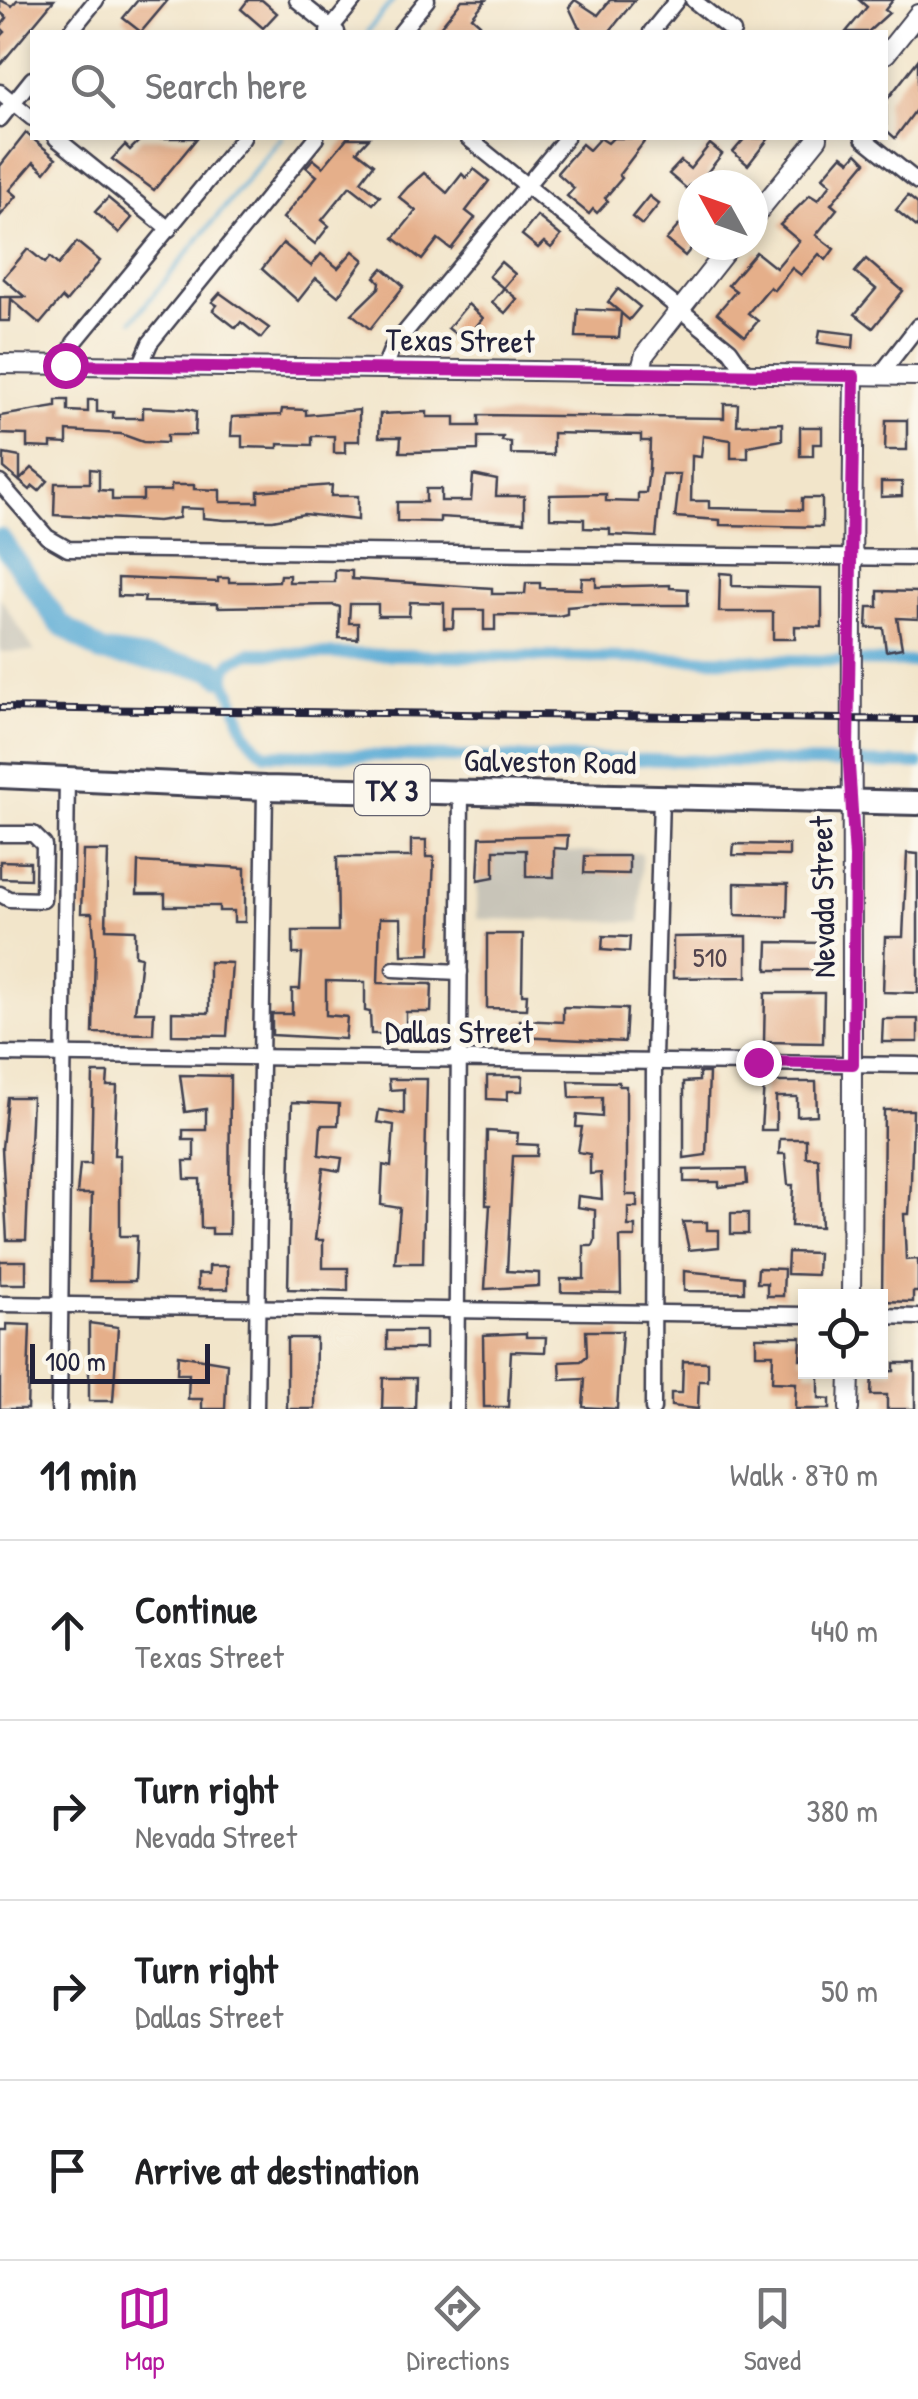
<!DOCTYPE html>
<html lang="en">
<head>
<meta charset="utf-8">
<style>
	body { margin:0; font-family:"Patrick Hand",sans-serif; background:#f6f6f6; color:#202124 }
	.controls { position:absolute; right:30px; bottom:30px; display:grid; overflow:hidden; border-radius:0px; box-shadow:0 5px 15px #0003 }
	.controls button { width:90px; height:90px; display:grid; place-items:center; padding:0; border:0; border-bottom:2px solid #e0e0e0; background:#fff; color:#202124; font:50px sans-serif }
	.compass { position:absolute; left:678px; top:170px; width:90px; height:90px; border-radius:50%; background:#fff; box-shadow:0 5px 15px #0003; rotate:310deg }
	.scale { position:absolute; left:30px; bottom:25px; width:180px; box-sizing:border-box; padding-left:10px; border:5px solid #22223b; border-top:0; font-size:28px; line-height:35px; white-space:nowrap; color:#22223b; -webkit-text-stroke:8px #fbf7ec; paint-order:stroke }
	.stop { position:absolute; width:30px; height:30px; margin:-22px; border:8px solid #b5179e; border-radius:50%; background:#fff }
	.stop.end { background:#b5179e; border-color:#fff; box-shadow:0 2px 10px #0008 }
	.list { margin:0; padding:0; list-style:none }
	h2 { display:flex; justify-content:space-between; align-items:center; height:130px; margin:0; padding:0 40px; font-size:42px }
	h2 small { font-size:32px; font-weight:400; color:#757577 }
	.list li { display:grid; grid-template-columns:65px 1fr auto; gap:30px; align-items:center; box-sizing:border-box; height:180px; padding:0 40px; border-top:2px solid #e0e0e0 }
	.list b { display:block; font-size:38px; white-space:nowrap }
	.list p { margin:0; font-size:32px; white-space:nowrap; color:#757577 }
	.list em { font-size:32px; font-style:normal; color:#757577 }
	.icon { flex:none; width:55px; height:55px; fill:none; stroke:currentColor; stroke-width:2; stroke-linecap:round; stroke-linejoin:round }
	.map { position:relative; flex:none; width:918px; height:1409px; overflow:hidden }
	.search { position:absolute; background:#fff; box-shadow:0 5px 15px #0003; left:30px; right:30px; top:30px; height:110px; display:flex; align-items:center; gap:25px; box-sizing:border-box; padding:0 35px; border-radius:0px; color:#757577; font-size:38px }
	.sheet { height:850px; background:#fff }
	nav { display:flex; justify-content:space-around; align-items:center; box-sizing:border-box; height:140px; border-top:2px solid #e0e0e0; background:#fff; font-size:28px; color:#757577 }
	nav a { display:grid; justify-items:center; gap:5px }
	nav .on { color:#b5179e }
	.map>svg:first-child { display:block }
	.industrial { fill:#c8c4b8 }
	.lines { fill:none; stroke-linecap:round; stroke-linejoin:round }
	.stream { stroke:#5bacd5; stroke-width:4 }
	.canal { stroke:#5bacd5; stroke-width:12 }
	.river { stroke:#5bacd5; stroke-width:22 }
	.building { fill:#e5af8a }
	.minor-casing { stroke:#413f50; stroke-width:19 }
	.tertiary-casing { stroke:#413f50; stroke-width:22 }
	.primary-casing { stroke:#413f50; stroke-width:28 }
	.minor { stroke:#fff; stroke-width:14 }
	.tertiary { stroke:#fff; stroke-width:18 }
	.primary { stroke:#fff; stroke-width:22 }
	.rail-casing { stroke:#22223b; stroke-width:8 }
	.rail { stroke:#fbf7ec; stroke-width:4; stroke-dasharray:11; stroke-linecap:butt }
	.route { stroke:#b5179e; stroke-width:12 }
	.labels { text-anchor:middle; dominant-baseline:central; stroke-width:9; stroke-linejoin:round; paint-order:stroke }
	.number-label { font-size:28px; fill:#53454f }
	.shield { fill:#fbf7ec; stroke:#636270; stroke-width:2.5 }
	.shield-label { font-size:30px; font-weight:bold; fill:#22223b }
	.street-label { font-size:32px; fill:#22223b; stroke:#fbf7ec }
</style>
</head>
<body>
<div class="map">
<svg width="918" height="1409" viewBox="0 0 918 1409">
	<rect width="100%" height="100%" fill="#fbf7ec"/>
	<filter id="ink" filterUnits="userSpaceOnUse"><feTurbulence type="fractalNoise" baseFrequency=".01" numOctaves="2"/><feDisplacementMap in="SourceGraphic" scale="20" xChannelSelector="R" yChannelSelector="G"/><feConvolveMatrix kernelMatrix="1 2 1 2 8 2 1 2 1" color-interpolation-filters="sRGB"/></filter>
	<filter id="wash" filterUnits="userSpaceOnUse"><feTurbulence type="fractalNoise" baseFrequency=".0048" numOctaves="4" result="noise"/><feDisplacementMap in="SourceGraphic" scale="40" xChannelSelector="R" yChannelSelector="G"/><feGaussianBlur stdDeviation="2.25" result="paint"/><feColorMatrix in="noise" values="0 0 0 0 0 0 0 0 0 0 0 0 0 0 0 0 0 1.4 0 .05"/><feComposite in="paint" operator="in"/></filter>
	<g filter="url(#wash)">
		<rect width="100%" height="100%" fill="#f2e5ca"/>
		<!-- industrial -->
		<g class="industrial">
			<polygon points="0,597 35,652 0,652"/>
			<polygon points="478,851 642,853 640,922 477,919"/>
		</g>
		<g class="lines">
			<!-- stream -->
			<g class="stream">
				<polyline points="368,31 393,0"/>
				<polyline points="133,320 281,138"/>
			</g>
			<!-- canal -->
			<path class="canal" d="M918 662 250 653 233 661 221 676C244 705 232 730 266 754L918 764"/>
			<!-- river -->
			<polyline class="river" points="0,539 59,623 101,652 212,669 221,676"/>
		</g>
		<g id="blocks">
			<!-- building -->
			<g class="building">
				<polygon points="0,0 12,6 17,0 54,0 0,65 0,37 5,32 0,27 7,18 0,12"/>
				<polygon points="138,0 168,0 141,32 123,18"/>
				<polygon points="248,0 262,0 277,13 263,28 241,9"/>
				<polygon points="462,0 486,0 472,17 480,24 474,32 436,32"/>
				<polygon points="575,0 598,15 610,0 635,0 609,32 586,32 578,26 569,7"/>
				<polygon points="859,0 893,0 885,10 889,13 868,32 846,32 867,7"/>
				<polygon points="918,60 918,107 895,138 886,130 886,101"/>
				<polygon points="26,133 56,158 45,172 34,162 10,190 17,196 0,216 0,166"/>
				<polygon points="142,138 197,138 154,190 112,159 125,145 130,150"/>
				<polygon points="347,138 369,138 357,151 374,164 361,181 380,196 373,204 350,186 322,220 329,226 315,244 283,218 317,176 306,167 313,159 323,167"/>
				<polygon points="600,138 608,143 613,138 647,138 619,175 622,178 605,198 608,201 597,213 593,209 589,214 567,196 574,188 557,173 582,144 589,150"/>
				<polygon points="745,138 769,138 748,165 733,152"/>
				<polygon points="710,144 722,154 706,174 719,185 690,185 687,189 669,174 681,161 690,169"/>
				<polygon points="857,153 866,162 831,204 837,209 816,235 834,249 826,260 819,254 801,275 792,268 774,290 770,287 748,313 758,321 745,336 717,313 736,291 728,285 756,252 776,268 799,241 780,225 810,195 818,200 831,184 823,177 842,155 850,161"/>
				<polygon points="474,169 489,181 466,211 475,218 451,249 438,239 422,260 394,238 416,211 399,197 408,187 424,173 447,193 462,174 466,178"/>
				<polygon points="649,196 659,204 642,225 632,217"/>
				<polygon points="908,196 918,204 918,228 896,210"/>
				<polygon points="108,198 132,218 119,233 95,212"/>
				<polygon points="537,216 561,236 551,248 544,242 538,248 522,235"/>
				<polygon points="693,217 693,246 685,256 666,240 681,223 685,226"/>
				<polygon points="77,242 100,261 66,302 62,298 40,324 11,299 10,321 0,321 0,297 25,297 3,278 28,249 45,263 50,257 58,265"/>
				<polygon points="283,243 311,266 321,254 338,268 353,251 364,260 338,296 316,278 298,301 262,269"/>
				<polygon points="866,259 903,291 873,328 855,314 876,289 855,272"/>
				<polygon points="501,262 515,274 503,288 489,276"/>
				<polygon points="383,268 404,286 370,329 352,314 379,288 380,282 375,277"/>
				<polygon points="504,288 517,299 505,313 492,302"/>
				<polygon points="618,289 640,307 629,320 621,313 619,338 576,337 578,309 619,311 608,302"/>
				<polygon points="220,293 269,328 261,338 241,322 236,328 213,310 217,305 212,302"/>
				<polygon points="468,304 483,318 464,341 448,328"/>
				<polygon points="820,330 854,334 853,348 818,343"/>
				<polygon points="56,400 68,400 68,411 88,412 88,400 97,400 97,412 113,412 113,418 143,418 143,407 188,409 196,411 195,435 167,435 167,443 143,442 121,434 67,431 67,444 51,443 51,448 27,447 27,435 0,434 0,416 56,407"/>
				<polygon points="724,404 738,404 737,425 782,423 782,440 748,446 748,458 731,458 731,440 703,436 701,457 692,456 691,501 709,501 709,508 802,510 802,498 822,498 822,527 720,525 720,520 675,517 680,474 662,474 656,537 610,535 610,529 584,528 584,519 550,518 550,495 606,494 606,501 638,502 638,493 646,493 649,469 650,441 641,441 641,435 553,433 553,455 511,454 511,442 502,441 503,437 478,437 478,450 412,452 400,452 401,437 379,437 380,414 427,412 427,417 455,417 455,426 479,426 479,415 724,418"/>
				<polygon points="282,409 306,410 306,415 359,410 359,441 345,441 345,453 334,453 334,436 312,436 312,445 278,444 278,448 242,447 242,436 231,436 232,417 281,415"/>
				<polygon points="886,420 907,420 907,450 885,450"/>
				<polygon points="800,427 822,427 822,444 813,444 813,456 800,456"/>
				<polygon points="4,454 20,457 20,480 32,468 48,481 39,491 33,486 30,490 4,468"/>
				<polygon points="90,469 99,470 99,490 112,491 112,500 143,500 143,491 171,491 171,485 194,485 194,489 220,490 220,502 258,502 258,491 332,485 331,496 358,496 358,520 304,514 273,520 225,520 203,518 203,509 180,508 179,518 158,521 54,515 55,483 90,483"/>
				<polygon points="473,475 497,480 496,496 524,496 524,522 440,517 440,522 397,521 397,502 426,502 426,489 441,489 441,501 471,501"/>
				<polygon points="881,482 902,482 902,496 881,497"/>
				<polygon points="335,570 352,571 352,579 492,588 492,594 525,594 526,583 540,583 540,588 581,589 582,578 596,578 596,587 670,585 670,588 688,589 688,605 590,605 567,607 567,614 559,616 495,615 495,630 484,630 484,610 454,610 453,628 444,628 444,603 410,602 409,616 378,616 378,604 350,604 349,623 358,623 358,639 339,638 340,607 334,605 218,607 218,603 144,602 145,597 118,596 118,578 218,582 218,578 229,578 229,582 256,582 279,581 280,575 289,575 289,582 335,582"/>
				<polygon points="720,573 732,574 732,586 822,588 822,627 795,626 795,639 773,639 773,612 719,612"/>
				<polygon points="878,591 918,592 918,619 897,618 902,648 886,651 883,628 867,628 868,607 878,607"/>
				<polygon points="568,835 567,849 554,848 554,877 526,877 526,850 494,850 494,877 478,880 480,837"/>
				<polygon points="411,840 426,840 426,857 434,857 430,954 402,955 401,918 380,918 378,983 432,984 431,1012 406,1012 406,1034 371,1034 370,1012 365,1011 365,982 326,981 326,1015 347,1017 345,1039 272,1035 272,1014 292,1014 292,989 300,989 302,954 293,954 293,931 338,931 337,857 411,857"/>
				<polygon points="734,844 789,845 789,856 733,855"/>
				<polygon points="83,851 108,851 106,929 135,930 135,956 141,957 135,1012 154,1012 153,1034 93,1033 95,951 92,913 81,913"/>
				<polygon points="907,853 918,854 918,993 883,992 885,937 903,937"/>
				<polygon points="585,856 629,856 629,874 584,873"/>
				<polygon points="0,861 30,862 30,879 0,878"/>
				<polygon points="138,862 245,868 245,922 234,922 234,911 219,911 219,906 165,906 165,894 137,894"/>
				<polygon points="735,883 788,884 787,917 735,915"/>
				<polygon points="487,934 523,934 522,994 527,994 526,1009 487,1008"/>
				<polygon points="603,936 630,937 629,952 602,950"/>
				<polygon points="747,936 747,977 673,978 673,937"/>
				<polygon points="768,942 825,943 824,970 767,970"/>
				<polygon points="209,962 232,963 227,1036 172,1035 172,1012 209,1013"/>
				<polygon points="765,993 824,993 823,1043 764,1042"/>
				<polygon points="563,1007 627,1009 625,1042 519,1037 520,1020 563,1022"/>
				<polygon points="883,1019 918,1019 918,1042 882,1042"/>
				<polygon points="93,1073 108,1073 107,1086 117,1086 114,1155 120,1155 120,1236 137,1236 135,1281 90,1281 92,1194 77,1194 80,1164 91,1164"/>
				<polygon points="699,1073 709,1073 706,1155 684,1158 684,1082 699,1081"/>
				<polygon points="180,1075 230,1076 229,1234 212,1234 212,1228 201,1228 200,1179 185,1179 184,1161 194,1161 194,1140 183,1140 183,1130 206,1130 206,1109 185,1112"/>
				<polygon points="487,1076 523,1076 522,1091 507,1091 507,1100 487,1099"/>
				<polygon points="389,1079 427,1079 423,1263 395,1263 400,1208 381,1205 383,1165 391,1167 394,1125 377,1122 379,1110 404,1114 404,1089 390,1090"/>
				<polygon points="569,1081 619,1082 619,1086 626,1086 626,1195 637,1195 637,1207 628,1207 628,1226 635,1226 635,1237 620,1237 621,1293 561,1292 561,1279 584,1279 584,1246 593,1246 595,1241 595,1210 577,1207 578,1196 602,1199 601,1173 590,1174 590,1154 578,1152 582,1127 576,1127 577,1115 602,1117 602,1097 570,1098"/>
				<polygon points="764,1082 816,1082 817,1115 797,1116 797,1097 776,1097 776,1130 761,1130"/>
				<polygon points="7,1097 32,1097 26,1240 7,1240 2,1148"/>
				<polygon points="292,1102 339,1104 338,1125 321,1125 319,1155 342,1158 340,1171 323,1168 315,1240 323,1240 323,1268 348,1268 348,1291 288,1289"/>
				<polygon points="884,1110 913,1110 911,1183 909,1214 904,1214 906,1260 918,1259 918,1292 913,1292 913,1302 882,1301"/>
				<polygon points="487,1131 518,1133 517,1144 538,1145 537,1156 513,1156 507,1271 539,1273 539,1286 485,1289 490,1205 486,1205"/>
				<polygon points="780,1139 806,1139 806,1157 818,1158 821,1227 791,1226 793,1185 788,1185 785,1154 779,1154"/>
				<polygon points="746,1169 747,1184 719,1187 719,1182 684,1182 684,1170"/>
				<rect x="731" y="1213" width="17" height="21"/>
				<polygon points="683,1222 707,1222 707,1230 719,1230 719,1247 689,1250"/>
				<polygon points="788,1252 818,1253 817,1275 787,1274"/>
				<rect x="0" y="1261" width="26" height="23"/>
				<polygon points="209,1266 228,1266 228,1289 198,1289 198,1274 209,1274"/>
				<polygon points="758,1268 784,1269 783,1296 767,1296 767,1283 757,1283"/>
				<polygon points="684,1271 744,1277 744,1292 684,1291"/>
				<polygon points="89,1323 118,1327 113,1401 89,1401"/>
				<polygon points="7,1324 30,1325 27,1409 0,1409 0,1330 7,1330"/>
				<rect x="387" y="1331" width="38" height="18"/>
				<polygon points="586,1331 622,1331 617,1409 583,1407 585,1379 561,1380 560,1362 581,1361 587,1356"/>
				<polygon points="526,1333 526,1337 546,1337 545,1352 511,1351 508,1407 484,1407 483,1335"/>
				<polygon points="756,1337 801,1337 800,1359 806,1359 806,1372 819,1372 819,1398 830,1399 830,1409 795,1409 796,1383 772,1382 773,1354 756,1354"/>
				<polygon points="287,1338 316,1338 315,1409 287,1409"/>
				<polygon points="178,1355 227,1363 225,1409 202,1409 202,1399 188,1399 189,1374 177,1374"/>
				<polygon points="683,1361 708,1362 708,1381 699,1381 698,1409 671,1406 671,1393 682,1393"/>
				<polygon points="894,1363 915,1363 915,1409 887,1409 887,1395 871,1395 872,1372 894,1371"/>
				<polygon points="383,1378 416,1378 415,1409 382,1409"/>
			</g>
		</g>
	</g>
	<g filter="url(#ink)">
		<use href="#blocks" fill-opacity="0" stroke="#413f50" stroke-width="2.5"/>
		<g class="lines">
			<defs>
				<g id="minor">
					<polyline points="297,0 337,32"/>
					<polyline points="693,0 733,32"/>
					<polyline points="70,32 96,0"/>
					<polyline points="328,32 354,0"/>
					<polyline points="401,32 427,0"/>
					<polyline points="651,32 677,0"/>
					<polyline points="0,92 32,118"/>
					<polyline points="0,119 32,79"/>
					<polyline points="56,138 169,229"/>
					<polyline points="468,138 730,350 746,373"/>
					<polyline points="863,138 918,182"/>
					<polyline points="141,364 150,343 316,138"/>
					<polyline points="65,365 74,343 243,138"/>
					<polyline points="384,368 392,348 566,138"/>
					<polyline points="880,375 918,326"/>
					<polyline points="0,483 47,537 68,549 918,558"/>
					<polyline points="0,834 33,834 44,845 43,900 9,899 0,894"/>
					<polyline points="394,969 460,972"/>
					<polyline points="0,1054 918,1065"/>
					<polyline points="0,1304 806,1315"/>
					<polyline points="880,1316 918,1317"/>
					<polyline points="59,1409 67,776"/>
					<polyline points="256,1409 265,788"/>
					<polyline points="456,1409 461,791"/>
					<polyline points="653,1409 654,1059 661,796"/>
				</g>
				<g id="tertiary">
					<polyline points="886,54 918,14"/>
					<polyline points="753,218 818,138"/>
					<polyline points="0,364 918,376"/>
					<polyline points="640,373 645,354 731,245"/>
					<path d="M851 1296C854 989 849 683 854 376"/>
					<polyline points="849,1409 850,1372"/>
				</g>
				<polyline id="primary" points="0,776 265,788 918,803"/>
			</defs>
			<!-- minor casing -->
			<use href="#minor" class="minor-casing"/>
			<!-- tertiary casing -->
			<use href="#tertiary" class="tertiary-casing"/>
			<!-- primary casing -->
			<use href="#primary" class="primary-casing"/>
			<!-- minor -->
			<use href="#minor" class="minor"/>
			<!-- tertiary -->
			<use href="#tertiary" class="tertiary"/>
			<!-- primary -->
			<use href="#primary" class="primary"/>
			<defs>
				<polyline id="rail" points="0,708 918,720"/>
			</defs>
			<!-- rail casing -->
			<use href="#rail" class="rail-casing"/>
			<!-- rail -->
			<use href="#rail" class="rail"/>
		</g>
	</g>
	<g class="lines" filter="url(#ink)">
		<!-- route -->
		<polyline class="route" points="65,365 854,376 848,750 855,857 853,1064 758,1062"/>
	</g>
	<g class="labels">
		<!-- number labels -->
		<g class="number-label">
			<text x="710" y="957">510</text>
		</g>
		<!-- shield labels -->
		<rect class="shield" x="354.5" y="765" width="75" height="50" rx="8"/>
		<g class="shield-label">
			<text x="392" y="790">TX 3</text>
		</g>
		<!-- street labels -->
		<g class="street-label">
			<text transform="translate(460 340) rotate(1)">Texas Street</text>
			<text transform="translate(550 761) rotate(1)">Galveston Road</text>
			<text transform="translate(822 897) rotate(-91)">Nevada Street</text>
			<text x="459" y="1031">Dallas Street</text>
		</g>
	</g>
</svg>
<div class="controls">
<button><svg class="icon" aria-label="locate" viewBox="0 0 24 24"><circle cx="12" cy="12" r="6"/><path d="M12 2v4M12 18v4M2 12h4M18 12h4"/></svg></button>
</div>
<svg class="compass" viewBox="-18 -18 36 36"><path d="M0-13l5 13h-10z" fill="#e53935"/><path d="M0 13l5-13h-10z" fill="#757577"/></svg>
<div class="scale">100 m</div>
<div class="stop" style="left:65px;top:365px"></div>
<div class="stop end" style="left:758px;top:1062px"></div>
<div class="search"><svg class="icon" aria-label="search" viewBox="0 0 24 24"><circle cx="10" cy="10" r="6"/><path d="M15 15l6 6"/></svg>Search here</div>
</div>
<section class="sheet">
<h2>11 min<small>Walk · 870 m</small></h2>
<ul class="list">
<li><svg class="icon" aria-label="ahead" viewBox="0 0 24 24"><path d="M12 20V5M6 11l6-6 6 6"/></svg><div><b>Continue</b><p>Texas Street</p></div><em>440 m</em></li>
<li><svg class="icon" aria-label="right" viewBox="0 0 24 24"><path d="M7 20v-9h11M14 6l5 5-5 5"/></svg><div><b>Turn right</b><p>Nevada Street</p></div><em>380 m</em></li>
<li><svg class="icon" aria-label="right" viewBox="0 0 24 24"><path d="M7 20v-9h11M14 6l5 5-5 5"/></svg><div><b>Turn right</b><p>Dallas Street</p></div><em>50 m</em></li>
<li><svg class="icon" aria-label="arrive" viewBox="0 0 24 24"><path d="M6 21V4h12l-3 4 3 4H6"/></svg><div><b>Arrive at destination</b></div></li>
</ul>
</section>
<nav>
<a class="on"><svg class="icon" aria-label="map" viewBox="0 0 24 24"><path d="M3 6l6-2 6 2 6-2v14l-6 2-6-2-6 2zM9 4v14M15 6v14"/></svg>Map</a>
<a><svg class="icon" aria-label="directions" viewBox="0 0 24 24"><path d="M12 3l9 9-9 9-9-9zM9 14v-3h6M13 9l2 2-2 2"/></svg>Directions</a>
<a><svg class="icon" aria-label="saved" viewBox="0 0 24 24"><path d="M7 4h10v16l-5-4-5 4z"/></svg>Saved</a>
</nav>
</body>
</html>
